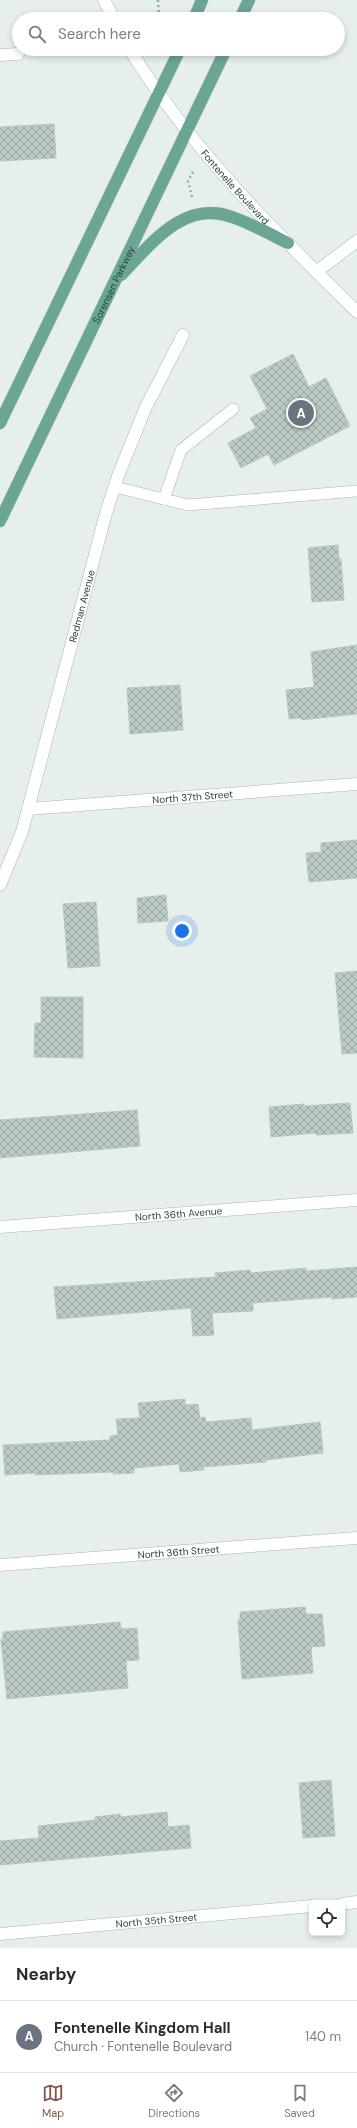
<!DOCTYPE html>
<html lang="en">
<head>
<meta charset="utf-8">
<style>
	body { margin:0; font-family:"DM Sans",sans-serif; background:#f7f7f7; color:#2b2b33 }
	.controls { position:absolute; right:12px; bottom:12px; display:grid; overflow:hidden; border-radius:6px; box-shadow:0 2px 6px #0003 }
	.controls button { width:36px; height:36px; display:grid; place-items:center; padding:0; border:0; border-bottom:1px solid #e1e1e2; background:#fff; color:#2b2b33; font:20px sans-serif }
	.you { position:absolute; left:182px; top:931px; width:14px; height:14px; margin:-10px; border:3px solid #fff; border-radius:50%; background:#1a73e8; box-shadow:0 0 0 6px #1a73e833 }
	.badge { display:grid; place-items:center; width:26px; height:26px; border-radius:50%; background:#855347; color:#fff; font-size:13px; font-weight:700 }
	.pin { position:absolute; translate:-50% -50%; border:2px solid #fff; box-shadow:0 1px 4px #0006 }
	.list { margin:0; padding:0; list-style:none }
	h2 { display:flex; justify-content:space-between; align-items:center; height:52px; margin:0; padding:0 16px; font-size:17px }
	h2 small { font-size:13px; font-weight:400; color:#7c7c81 }
	.list li { display:grid; grid-template-columns:26px 1fr auto; gap:12px; align-items:center; box-sizing:border-box; height:72px; padding:0 16px; border-top:1px solid #e1e1e2 }
	.list b { display:block; font-size:15px; white-space:nowrap }
	.list p { margin:0; font-size:13px; white-space:nowrap; color:#7c7c81 }
	.list em { font-size:13px; font-style:normal; color:#7c7c81 }
	.icon { flex:none; width:22px; height:22px; fill:none; stroke:currentColor; stroke-width:2; stroke-linecap:round; stroke-linejoin:round }
	.map { position:relative; flex:none; width:357px; height:1948px; overflow:hidden }
	.search { position:absolute; background:#fff; box-shadow:0 2px 6px #0003; left:12px; right:12px; top:12px; height:44px; display:flex; align-items:center; gap:10px; box-sizing:border-box; padding:0 14px; border-radius:22px; color:#7c7c81; font-size:15px }
	.sheet { height:124px; background:#fff }
	nav { display:flex; justify-content:space-around; align-items:center; box-sizing:border-box; height:56px; border-top:1px solid #e1e1e2; background:#fff; font-size:11px; color:#7c7c81 }
	nav a { display:grid; justify-items:center; gap:2px }
	nav .on { color:#855347 }
	.map>svg:first-child { display:block }
	.building { fill:url(#building-cross-hatch); stroke:#b8c9c2 }
	.lines { fill:none; stroke-linecap:round; stroke-linejoin:round }
	.service-casing { stroke:#a8b8b2; stroke-width:12 }
	.minor-casing { stroke:#a8b8b2; stroke-width:13 }
	.secondary-casing { stroke:#a4bbb3; stroke-width:13 }
	.primary-casing { stroke:#c2cac8; stroke-width:13 }
	.path { stroke:#86b3a5; stroke-width:2.5; stroke-dasharray:2 3; stroke-linecap:butt }
	.service { stroke:#fff; stroke-width:11 }
	.minor { stroke:#fff; stroke-width:12 }
	.secondary { stroke:#fff; stroke-width:12 }
	.primary { stroke:#6aa596; stroke-width:12 }
	.labels { text-anchor:middle; dominant-baseline:central; stroke-width:3; stroke-linejoin:round; paint-order:stroke }
	.street-label { font-size:10px; fill:#24423a; stroke:#f7fbf9 }
</style>
</head>
<body>
<div class="map">
<svg width="357" height="1948" viewBox="0 0 357 1948">
	<defs>
		<pattern id="building-cross-hatch" width="8" height="8" patternUnits="userSpaceOnUse"><rect width="8" height="8" fill="#bbcac4"/><path d="M0 0l8 8M0 8l8-8" fill="none" stroke="#98a6a0"/></pattern>
	</defs>
	<rect width="100%" height="100%" fill="#e6efeb"/>
	<!-- building -->
	<g class="building">
		<polygon points="54,124 56,158 0,161 0,127"/>
		<polygon points="293,354 309,387 326,378 350,426 274,465 268,454 241,468 228,443 256,428 250,418 267,409 250,376"/>
		<polygon points="338,545 339,559 341,559 344,600 312,602 308,548"/>
		<polygon points="357,645 357,714 301,720 301,718 289,719 286,690 314,687 311,652"/>
		<polygon points="180,685 183,730 130,734 127,688"/>
		<polygon points="357,840 357,878 309,882 306,853 321,852 321,843"/>
		<polygon points="166,895 168,921 138,923 137,898"/>
		<polygon points="96,902 100,966 68,968 63,904"/>
		<polygon points="357,971 357,1053 342,1054 335,973"/>
		<polygon points="41,997 83,997 83,1058 34,1057 35,1023 41,1023"/>
		<polygon points="350,1103 353,1133 316,1135 316,1133 271,1137 269,1107 304,1104 304,1106"/>
		<polygon points="137,1110 140,1146 0,1158 0,1120"/>
		<polygon points="357,1267 357,1297 332,1299 332,1297 253,1303 253,1311 212,1313 214,1335 193,1336 191,1308 57,1319 54,1287 216,1277 215,1273 250,1270 251,1273 306,1268 306,1271"/>
		<polygon points="185,1399 185,1405 198,1404 200,1418 205,1417 206,1422 251,1418 252,1430 320,1422 323,1453 266,1460 266,1462 203,1467 204,1470 180,1472 179,1464 134,1468 134,1473 113,1474 113,1472 35,1475 35,1473 5,1475 3,1445 110,1440 110,1436 118,1435 116,1419 140,1418 138,1403"/>
		<polygon points="305,1607 306,1614 322,1614 325,1646 311,1647 313,1673 242,1679 238,1619 240,1619 240,1612"/>
		<polygon points="120,1622 121,1628 123,1629 137,1628 139,1660 126,1661 128,1688 7,1699 1,1640 3,1639 3,1632"/>
		<polygon points="331,1780 335,1836 303,1838 299,1783"/>
		<polygon points="167,1812 168,1827 189,1825 191,1848 0,1865 0,1841 39,1838 38,1826 95,1820 95,1817 120,1814 121,1817"/>
	</g>
	<g class="lines">
		<defs>
			<g id="service">
				<polyline points="115,487 188,505 357,491"/>
				<polyline points="164,499 181,450 233,409"/>
			</g>
			<g id="minor">
				<polyline points="0,55 18,54"/>
				<polyline points="316,272 357,241"/>
				<path id="s1" d="M28 809 357 784"/>
				<path id="s2" d="M0 885 22 832 106 513 118 476 145 409 183 335"/>
				<path id="s3" d="M0 1227 357 1200"/>
				<path id="s4" d="M0 1565 357 1538"/>
				<polyline points="342,1904 357,1902"/>
				<path id="s5" d="M0 1934 312 1906"/>
			</g>
			<g id="secondary">
				<polyline points="104,0 114,19"/>
				<path id="s6" d="M130 49C141 69 155 88 169 107 224 182 291 247 357 312"/>
			</g>
			<g id="primary">
				<polyline points="194,19 202,0"/>
				<polyline points="240,19 249,0"/>
				<path d="M121 275C151 244 184 199 232 217 252 224 270 234 288 243"/>
				<polyline points="0,423 180,49"/>
				<path id="s7" d="M0 521 226 49"/>
			</g>
		</defs>
		<!-- service casing -->
		<use href="#service" class="service-casing"/>
		<!-- minor casing -->
		<use href="#minor" class="minor-casing"/>
		<!-- secondary casing -->
		<use href="#secondary" class="secondary-casing"/>
		<!-- primary casing -->
		<use href="#primary" class="primary-casing"/>
		<!-- path -->
		<g class="path">
			<polyline points="158,0 159,19"/>
			<polyline points="192,197 188,181 194,170"/>
		</g>
		<!-- service -->
		<use href="#service" class="service"/>
		<!-- minor -->
		<use href="#minor" class="minor"/>
		<!-- secondary -->
		<use href="#secondary" class="secondary"/>
		<!-- primary -->
		<use href="#primary" class="primary"/>
	</g>
	<g class="labels">
		<!-- street labels -->
		<g class="street-label">
			<text stroke="none"><textPath href="#s6" startOffset="174">Fontenelle Boulevard</textPath></text>
			<text stroke="none"><textPath href="#s7" startOffset="262">Sorensen Parkway</textPath></text>
			<text stroke="none"><textPath href="#s2" startOffset="291">Redman Avenue</textPath></text>
			<text stroke="none"><textPath href="#s1" startOffset="165">North 37th Street</textPath></text>
			<text stroke="none"><textPath href="#s3" startOffset="179">North 36th Avenue</textPath></text>
			<text stroke="none"><textPath href="#s4" startOffset="179">North 36th Street</textPath></text>
			<text stroke="none"><textPath href="#s5" startOffset="157">North 35th Street</textPath></text>
		</g>
	</g>
</svg>
<div class="controls">
<button><svg class="icon" aria-label="locate" viewBox="0 0 24 24"><circle cx="12" cy="12" r="6"/><path d="M12 2v4M12 18v4M2 12h4M18 12h4"/></svg></button>
</div>
<div class="you"></div>
<div class="pin badge" style="left:301px;top:413px;background:#6b7280">A</div>
<div class="search"><svg class="icon" aria-label="search" viewBox="0 0 24 24"><circle cx="10" cy="10" r="6"/><path d="M15 15l6 6"/></svg>Search here</div>
</div>
<section class="sheet">
<h2>Nearby<small></small></h2>
<ul class="list">
<li><span class="badge" style="background:#6b7280">A</span><div><b>Fontenelle Kingdom Hall</b><p>Church · Fontenelle Boulevard</p></div><em>140 m</em></li>
</ul>
</section>
<nav>
<a class="on"><svg class="icon" aria-label="map" viewBox="0 0 24 24"><path d="M3 6l6-2 6 2 6-2v14l-6 2-6-2-6 2zM9 4v14M15 6v14"/></svg>Map</a>
<a><svg class="icon" aria-label="directions" viewBox="0 0 24 24"><path d="M12 3l9 9-9 9-9-9zM9 14v-3h6M13 9l2 2-2 2"/></svg>Directions</a>
<a><svg class="icon" aria-label="saved" viewBox="0 0 24 24"><path d="M7 4h10v16l-5-4-5 4z"/></svg>Saved</a>
</nav>
</body>
</html>
